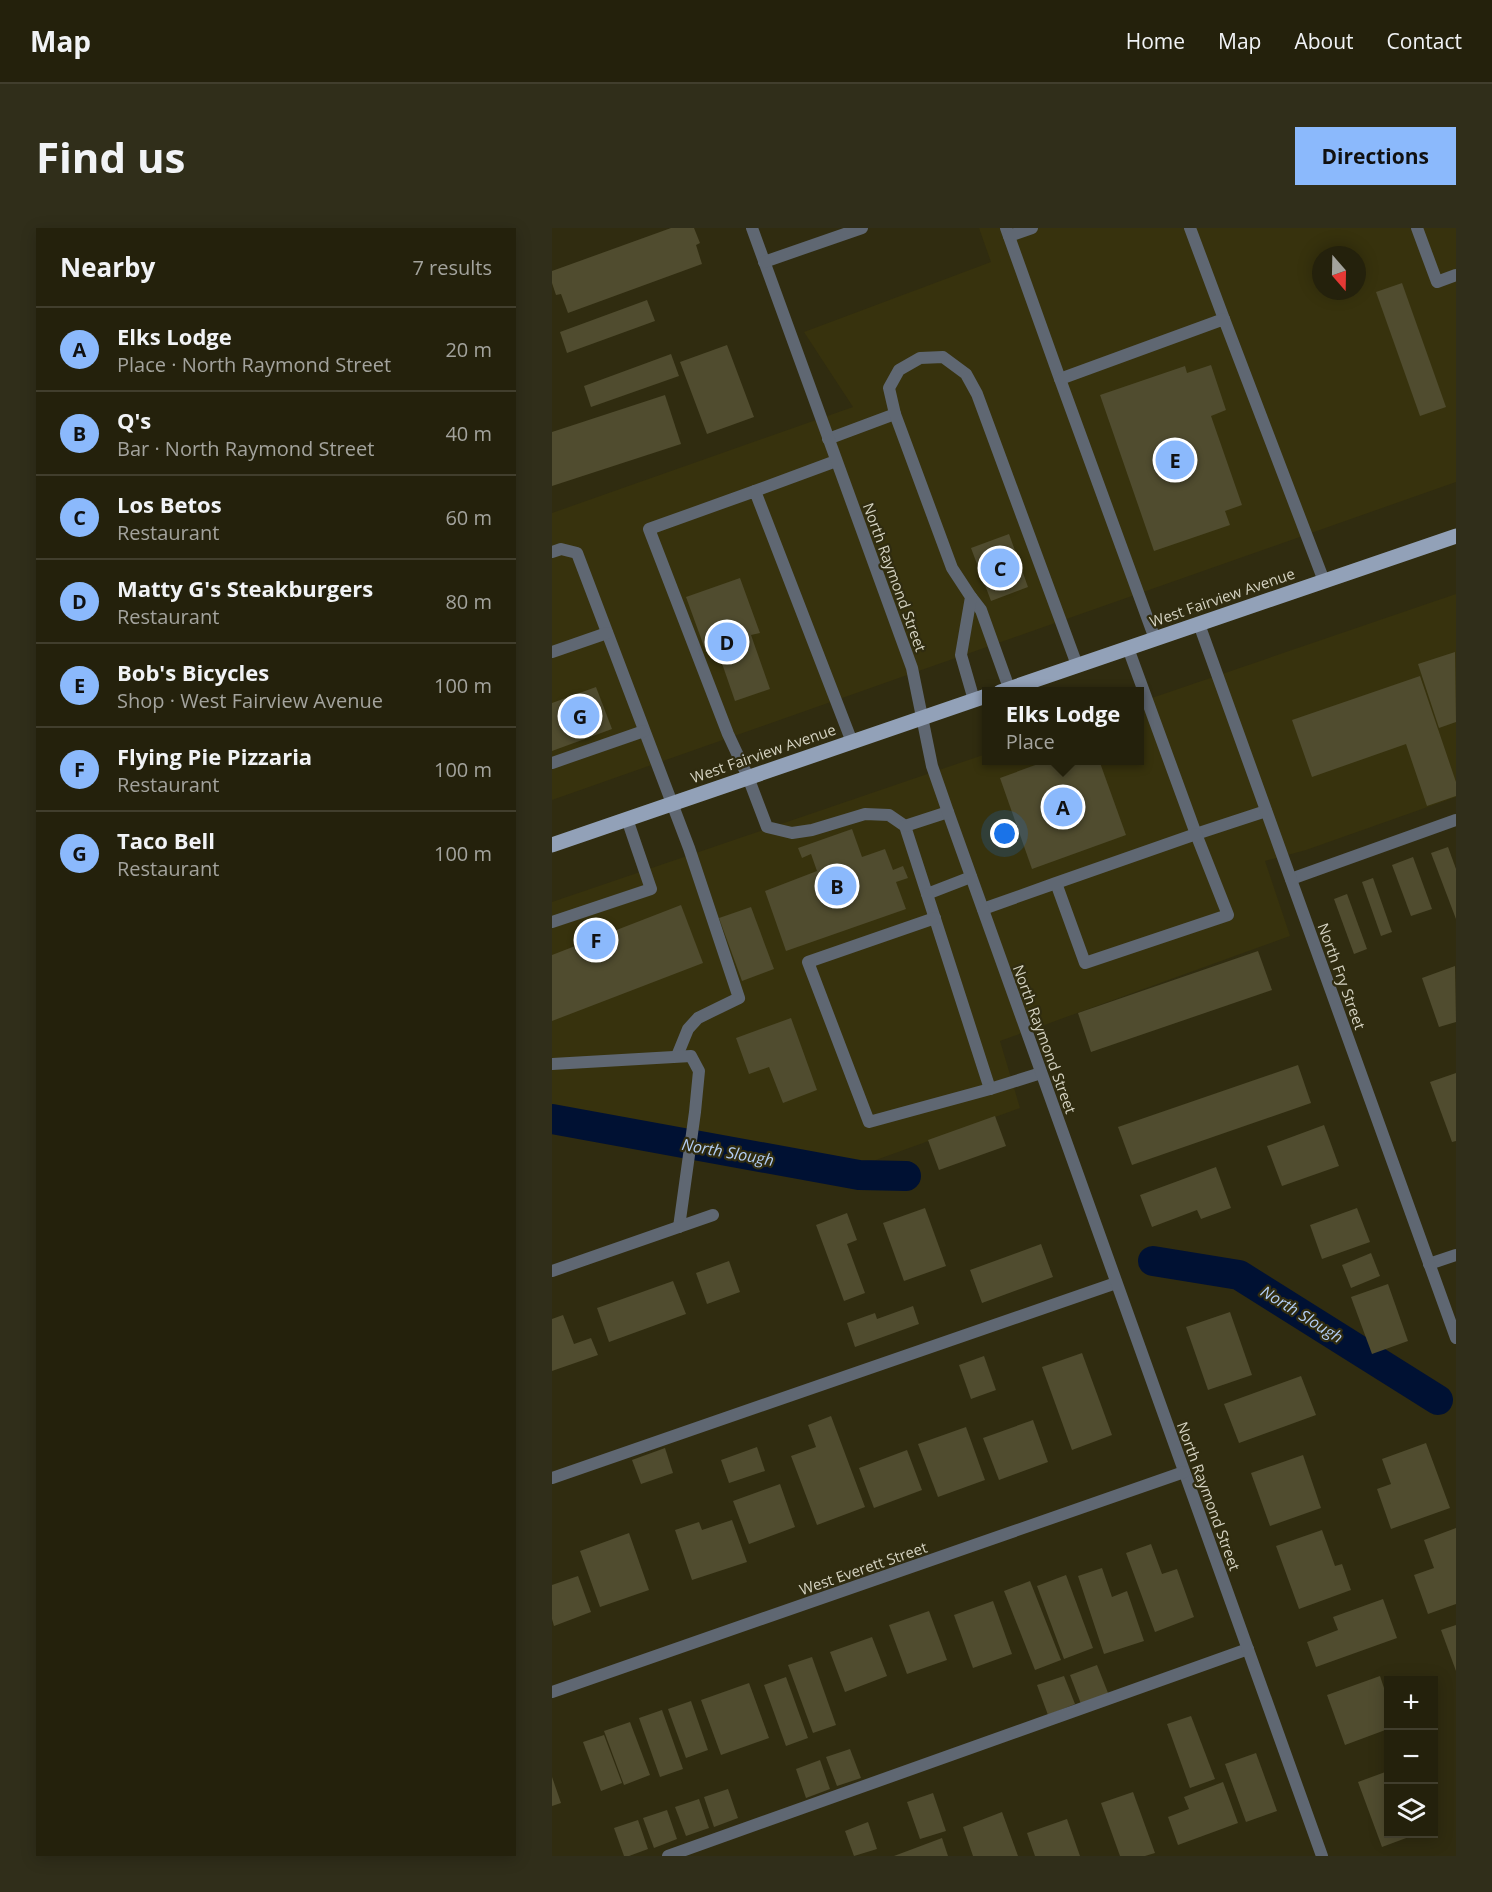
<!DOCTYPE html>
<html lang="en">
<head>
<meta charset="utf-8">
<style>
	body { margin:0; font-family:"Open Sans",sans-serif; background:#302e1a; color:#f1f3f6 }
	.controls { position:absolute; right:18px; bottom:18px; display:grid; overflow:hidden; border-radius:0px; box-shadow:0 3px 15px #0003 }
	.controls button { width:54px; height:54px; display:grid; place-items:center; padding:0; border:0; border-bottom:2px solid #413e2d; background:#24210c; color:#f1f3f6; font:30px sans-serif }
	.compass { position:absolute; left:760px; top:18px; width:54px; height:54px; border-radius:50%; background:#24210c; box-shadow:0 3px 15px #0003; rotate:160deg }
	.you { position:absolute; left:453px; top:606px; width:21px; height:21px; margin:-15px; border:4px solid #fff; border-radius:50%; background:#1a73e8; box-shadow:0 0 0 9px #1a73e833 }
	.badge { display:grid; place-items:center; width:39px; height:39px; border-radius:50%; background:#8bb9fc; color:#111; font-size:20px; font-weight:700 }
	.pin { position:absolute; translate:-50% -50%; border:3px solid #fff; box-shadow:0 2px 6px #0006 }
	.popup { position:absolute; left:430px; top:459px; width:162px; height:78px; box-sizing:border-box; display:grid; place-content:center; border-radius:0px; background:#24210c; filter:drop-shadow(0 2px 4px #0005); font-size:20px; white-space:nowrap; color:#a3a39d }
	.popup b { font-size:22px; color:#f1f3f6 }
	.popup::after { content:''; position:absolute; left:50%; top:100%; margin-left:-12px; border:12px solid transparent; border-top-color:#24210c }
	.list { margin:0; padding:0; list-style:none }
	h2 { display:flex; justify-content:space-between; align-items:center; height:78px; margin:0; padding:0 24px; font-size:26px }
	h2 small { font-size:20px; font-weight:400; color:#a3a39d }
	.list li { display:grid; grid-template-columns:39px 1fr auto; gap:18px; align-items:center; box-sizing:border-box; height:84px; padding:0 24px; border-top:2px solid #413e2d }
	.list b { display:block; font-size:22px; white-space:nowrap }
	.list p { margin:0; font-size:20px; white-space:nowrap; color:#a3a39d }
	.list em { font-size:20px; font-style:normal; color:#a3a39d }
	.icon { flex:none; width:33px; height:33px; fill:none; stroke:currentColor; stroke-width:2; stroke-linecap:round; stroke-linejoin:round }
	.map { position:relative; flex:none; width:904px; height:1628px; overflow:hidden; border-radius:0px }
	header { display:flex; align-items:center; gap:36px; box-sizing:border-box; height:84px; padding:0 30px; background:#24210c; border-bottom:2px solid #413e2d }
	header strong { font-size:28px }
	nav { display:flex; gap:33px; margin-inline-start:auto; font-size:21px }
	.intro { display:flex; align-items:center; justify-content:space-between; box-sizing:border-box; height:144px; padding:0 36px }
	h1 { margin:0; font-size:42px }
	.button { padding:15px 27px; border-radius:0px; background:#8bb9fc; color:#111; font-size:21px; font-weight:700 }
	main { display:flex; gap:36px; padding:0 36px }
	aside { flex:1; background:#24210c; border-radius:0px; box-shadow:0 3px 15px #0003 }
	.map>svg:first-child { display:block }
	.built { fill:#37320d; fill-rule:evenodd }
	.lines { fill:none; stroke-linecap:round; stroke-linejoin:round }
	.canal { stroke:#013; stroke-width:30 }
	.building { fill:#504c2f }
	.lane { stroke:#5f6772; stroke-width:12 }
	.street { stroke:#5f6772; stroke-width:12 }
	.primary { stroke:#92a1b8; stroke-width:15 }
	.labels { text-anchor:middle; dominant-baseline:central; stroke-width:4.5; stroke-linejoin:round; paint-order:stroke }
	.street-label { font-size:15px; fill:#d5d3c2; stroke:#302c10 }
	.water-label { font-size:16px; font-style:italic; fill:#b3cef5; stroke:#302c10 }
</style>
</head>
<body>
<header>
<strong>Map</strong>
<nav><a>Home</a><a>Map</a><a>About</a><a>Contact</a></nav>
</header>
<div class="intro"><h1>Find us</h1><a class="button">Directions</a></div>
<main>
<aside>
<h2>Nearby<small>7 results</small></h2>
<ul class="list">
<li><span class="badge">A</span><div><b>Elks Lodge</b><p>Place · North Raymond Street</p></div><em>20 m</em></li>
<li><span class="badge">B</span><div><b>Q's</b><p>Bar · North Raymond Street</p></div><em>40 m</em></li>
<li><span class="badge">C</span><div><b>Los Betos</b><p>Restaurant</p></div><em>60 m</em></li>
<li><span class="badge">D</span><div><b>Matty G's Steakburgers</b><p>Restaurant</p></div><em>80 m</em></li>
<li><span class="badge">E</span><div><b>Bob's Bicycles</b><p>Shop · West Fairview Avenue</p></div><em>100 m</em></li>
<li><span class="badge">F</span><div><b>Flying Pie Pizzaria</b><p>Restaurant</p></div><em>100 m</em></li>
<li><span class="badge">G</span><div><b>Taco Bell</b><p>Restaurant</p></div><em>100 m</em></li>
</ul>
</aside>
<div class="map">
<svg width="904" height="1628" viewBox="0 0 904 1628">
	<rect width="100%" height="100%" fill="#302c10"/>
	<!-- built -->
	<g class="built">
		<path d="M427 0H904V254L0 572V285L301 179 252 104 439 34ZM769 27H805V63H769Z"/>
		<polygon points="904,366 904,569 754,622 713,633 738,708 448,813 468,880 299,941 0,888 0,674 434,526 434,532 588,532 588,474"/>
	</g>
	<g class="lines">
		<!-- canal -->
		<g class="canal">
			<polyline points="0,891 307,947 354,948"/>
			<polyline points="601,1033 687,1047 886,1172"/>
		</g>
	</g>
	<!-- building -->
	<g class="building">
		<polygon points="119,0 142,0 148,15 144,17 150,36 16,85 9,66 4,67 0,55 0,43"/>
		<polygon points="850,55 894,179 868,188 824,64"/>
		<polygon points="95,72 103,93 15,125 8,104"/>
		<polygon points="175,117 202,189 155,206 128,134"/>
		<polygon points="119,126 127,148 39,179 32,158"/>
		<polygon points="659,137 674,182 659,188 690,277 673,283 678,297 602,323 548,167 633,138 635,145"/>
		<polygon points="113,167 129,216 0,258 0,204"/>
		<polygon points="457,306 476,359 439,373 419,320"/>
		<polygon points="188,350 208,405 199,407 218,461 183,473 165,421 154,424 134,369"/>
		<polygon points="903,424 904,494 887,500 866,436"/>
		<polygon points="868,448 904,554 904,568 875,578 854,516 760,549 740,492"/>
		<polygon points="44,459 60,501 0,523 0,475"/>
		<polygon points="497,532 547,532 574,607 480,641 448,550"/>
		<polygon points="300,601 310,629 333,621 341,642 351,638 356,650 344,654 354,681 234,723 213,663 265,643 259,626 250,630 246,620"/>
		<polygon points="896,619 904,641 904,691 879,625"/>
		<polygon points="861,629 880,681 859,688 840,637"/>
		<polygon points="821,650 840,704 829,708 810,654"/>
		<polygon points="795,666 815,721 802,726 782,671"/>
		<polygon points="129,677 151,735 0,793 0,727"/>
		<polygon points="199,679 222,741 190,753 167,690"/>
		<polygon points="706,723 720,762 539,824 526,785"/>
		<polygon points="903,738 904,794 887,799 870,750"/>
		<polygon points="239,790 265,862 231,875 217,839 197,846 184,810"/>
		<polygon points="746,837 759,875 580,937 566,899"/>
		<polygon points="904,845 904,913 900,914 878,854"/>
		<polygon points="443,888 454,918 387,942 376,912"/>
		<polygon points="772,897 787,938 730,958 715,918"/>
		<polygon points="664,939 679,980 649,991 645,982 600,999 588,967"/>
		<polygon points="373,980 394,1038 352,1053 331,995"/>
		<polygon points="805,980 818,1014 770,1031 758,997"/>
		<polygon points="295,985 305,1012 295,1016 313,1065 292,1073 264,997"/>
		<polygon points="489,1016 501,1049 430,1075 418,1042"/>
		<polygon points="819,1025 828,1048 799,1060 790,1037"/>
		<polygon points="177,1033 188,1064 155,1076 144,1045"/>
		<polygon points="121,1053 134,1086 57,1114 45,1080"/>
		<polygon points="836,1056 856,1113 820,1126 799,1069"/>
		<polygon points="361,1078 367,1096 303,1119 295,1095 323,1085 325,1091"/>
		<polygon points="678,1084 700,1147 656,1162 634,1099"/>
		<polygon points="11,1087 22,1116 39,1110 46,1127 0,1143 0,1091"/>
		<polygon points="530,1125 560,1207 520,1222 490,1139"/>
		<polygon points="432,1128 444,1162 419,1171 407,1137"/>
		<polygon points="749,1148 764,1187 687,1215 672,1176"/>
		<polygon points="279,1188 313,1279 265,1297 239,1228 264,1219 256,1197"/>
		<polygon points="481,1192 496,1234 447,1252 431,1210"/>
		<polygon points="414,1199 433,1252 386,1269 366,1216"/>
		<polygon points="874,1215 898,1280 839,1301 825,1261 839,1256 830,1231"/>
		<polygon points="205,1219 213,1243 177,1255 169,1232"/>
		<polygon points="113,1220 121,1245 89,1256 80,1232"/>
		<polygon points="355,1222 370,1262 322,1280 307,1240"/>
		<polygon points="751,1227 769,1280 718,1298 699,1245"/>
		<polygon points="228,1256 243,1299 197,1316 181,1273"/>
		<polygon points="180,1292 195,1334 140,1352 123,1302 147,1294 150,1302"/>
		<polygon points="904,1300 904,1376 876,1386 862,1347 882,1340 872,1312"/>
		<polygon points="770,1302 783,1338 790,1336 799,1362 747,1381 724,1318"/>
		<polygon points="77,1305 97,1362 48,1379 28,1323"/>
		<polygon points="599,1316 610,1346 625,1341 642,1389 603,1404 574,1325"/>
		<polygon points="550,1340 560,1369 575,1363 592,1413 552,1426 526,1348"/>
		<polygon points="514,1347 541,1420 512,1431 485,1358"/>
		<polygon points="26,1348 39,1384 2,1398 0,1391 0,1357"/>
		<polygon points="478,1353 509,1432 483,1442 452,1363"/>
		<polygon points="831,1371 845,1410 764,1439 755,1414 786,1402 781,1389"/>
		<polygon points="441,1373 460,1426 421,1440 402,1387"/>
		<polygon points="377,1383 395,1432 355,1446 337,1397"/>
		<polygon points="904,1397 904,1443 889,1402"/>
		<polygon points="320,1409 335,1448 293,1464 278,1424"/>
		<polygon points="260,1429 284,1497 261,1505 236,1437"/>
		<polygon points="545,1437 556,1465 529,1476 518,1447"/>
		<polygon points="512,1448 523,1476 496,1487 485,1457"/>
		<polygon points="828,1448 836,1472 836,1501 793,1517 775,1467"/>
		<polygon points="234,1449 256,1510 234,1518 212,1457"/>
		<polygon points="197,1455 217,1510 169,1527 149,1472"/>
		<polygon points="139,1473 156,1522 134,1530 116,1481"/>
		<polygon points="110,1482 131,1541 108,1549 87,1490"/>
		<polygon points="639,1488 663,1551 638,1560 615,1496"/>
		<polygon points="78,1494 98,1547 72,1557 52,1503"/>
		<polygon points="52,1507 70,1555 49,1563 31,1514"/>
		<polygon points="298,1521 309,1550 285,1558 274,1529"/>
		<polygon points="704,1525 725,1583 694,1594 673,1536"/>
		<polygon points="268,1532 278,1561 254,1570 244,1541"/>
		<polygon points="836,1543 836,1606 865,1606 830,1619 806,1554"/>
		<polygon points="0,1549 9,1575 0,1578"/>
		<polygon points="671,1554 686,1595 626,1617 616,1589 637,1581 632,1569"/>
		<polygon points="176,1561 186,1590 162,1599 152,1569"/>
		<polygon points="581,1564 603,1625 593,1628 568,1628 549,1575"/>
		<polygon points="381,1565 394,1603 368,1611 355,1574"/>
		<polygon points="147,1571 157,1600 134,1608 123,1579"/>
		<polygon points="115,1582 125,1611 102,1620 91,1590"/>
		<polygon points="450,1584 466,1628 421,1628 411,1599"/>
		<polygon points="515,1591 528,1628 483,1628 475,1605"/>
		<polygon points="86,1592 96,1621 77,1628 72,1628 62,1600"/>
		<polygon points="316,1594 325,1621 302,1628 293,1603"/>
		<polygon points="390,1610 396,1628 342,1628"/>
	</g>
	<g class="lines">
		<!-- lane -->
		<g class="lane">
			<polyline points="454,0 508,151"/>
			<polyline points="638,0 672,91"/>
			<polyline points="865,0 885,54 904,47"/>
			<polyline points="457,8 480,0"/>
			<polyline points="276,211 343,186"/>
			<polyline points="203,263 284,233"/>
			<polyline points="0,324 9,321 25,325 137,620 187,770 146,790 136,801 125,828"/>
			<polyline points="419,369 429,382 457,460"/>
			<polyline points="603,411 508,151 672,91 772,353"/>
			<polyline points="576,420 644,606 714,583"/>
			<polyline points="0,424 55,405"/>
			<polyline points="422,472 409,427 419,369 400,340 343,186 337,160 347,142 368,130 391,129 414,146 425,166 525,437"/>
			<polyline points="300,514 203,263 97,301 176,506 196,549 215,599 240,605 260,602 313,586 337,587 353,598 375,666 419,649"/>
			<polyline points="0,535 92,503"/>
			<polyline points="353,598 396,584"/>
			<polyline points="739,651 904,592"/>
			<polyline points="375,666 438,861"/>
			<polyline points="431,681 504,655 533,735 676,687 644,606 504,655"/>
			<polyline points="383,690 256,734 317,894 438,861 489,845"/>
			<polyline points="0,694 99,661 75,591"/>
			<polyline points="0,836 139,828 147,843 143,884 127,999"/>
			<polyline points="877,1036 904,1027"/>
			<polyline points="0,1250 564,1055"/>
			<polyline points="116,1628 696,1421"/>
		</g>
		<!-- street -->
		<g class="street">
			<polyline points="200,0 360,440 380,538 396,584 770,1628"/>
			<polyline points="212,34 310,0"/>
			<polyline points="647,396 904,1110"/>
			<polyline points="0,1043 161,987"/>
			<polyline points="0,1464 632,1244"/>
		</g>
		<!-- primary -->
		<g class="primary">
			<polyline points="448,464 904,308"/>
			<polyline points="0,617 434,468"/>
		</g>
	</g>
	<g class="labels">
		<!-- street labels -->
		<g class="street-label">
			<text transform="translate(343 349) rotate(70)">North Raymond Street</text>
			<text transform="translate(670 369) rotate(-19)">West Fairview Avenue</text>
			<text transform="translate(211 525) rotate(-19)">West Fairview Avenue</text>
			<text transform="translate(790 748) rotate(70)">North Fry Street</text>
			<text transform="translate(493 811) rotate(70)">North Raymond Street</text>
			<text transform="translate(657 1268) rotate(70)">North Raymond Street</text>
			<text transform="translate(311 1340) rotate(-19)">West Everett Street</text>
		</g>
		<!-- water labels -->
		<g class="water-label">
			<text transform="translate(176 924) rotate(10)">North Slough</text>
			<text transform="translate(750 1086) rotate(32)">North Slough</text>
		</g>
	</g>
</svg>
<div class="controls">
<button>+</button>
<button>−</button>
<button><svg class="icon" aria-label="layers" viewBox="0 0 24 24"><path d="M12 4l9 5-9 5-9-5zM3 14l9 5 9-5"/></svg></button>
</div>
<svg class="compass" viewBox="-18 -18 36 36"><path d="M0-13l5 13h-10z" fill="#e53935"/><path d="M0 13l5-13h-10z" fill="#a3a39d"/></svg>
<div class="you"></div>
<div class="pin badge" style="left:511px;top:579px">A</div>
<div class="popup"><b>Elks Lodge</b>Place</div>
<div class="pin badge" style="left:285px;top:658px">B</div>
<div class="pin badge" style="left:448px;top:340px">C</div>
<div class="pin badge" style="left:175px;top:414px">D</div>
<div class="pin badge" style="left:623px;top:232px">E</div>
<div class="pin badge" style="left:44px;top:712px">F</div>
<div class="pin badge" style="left:28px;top:488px">G</div>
</div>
</main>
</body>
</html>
